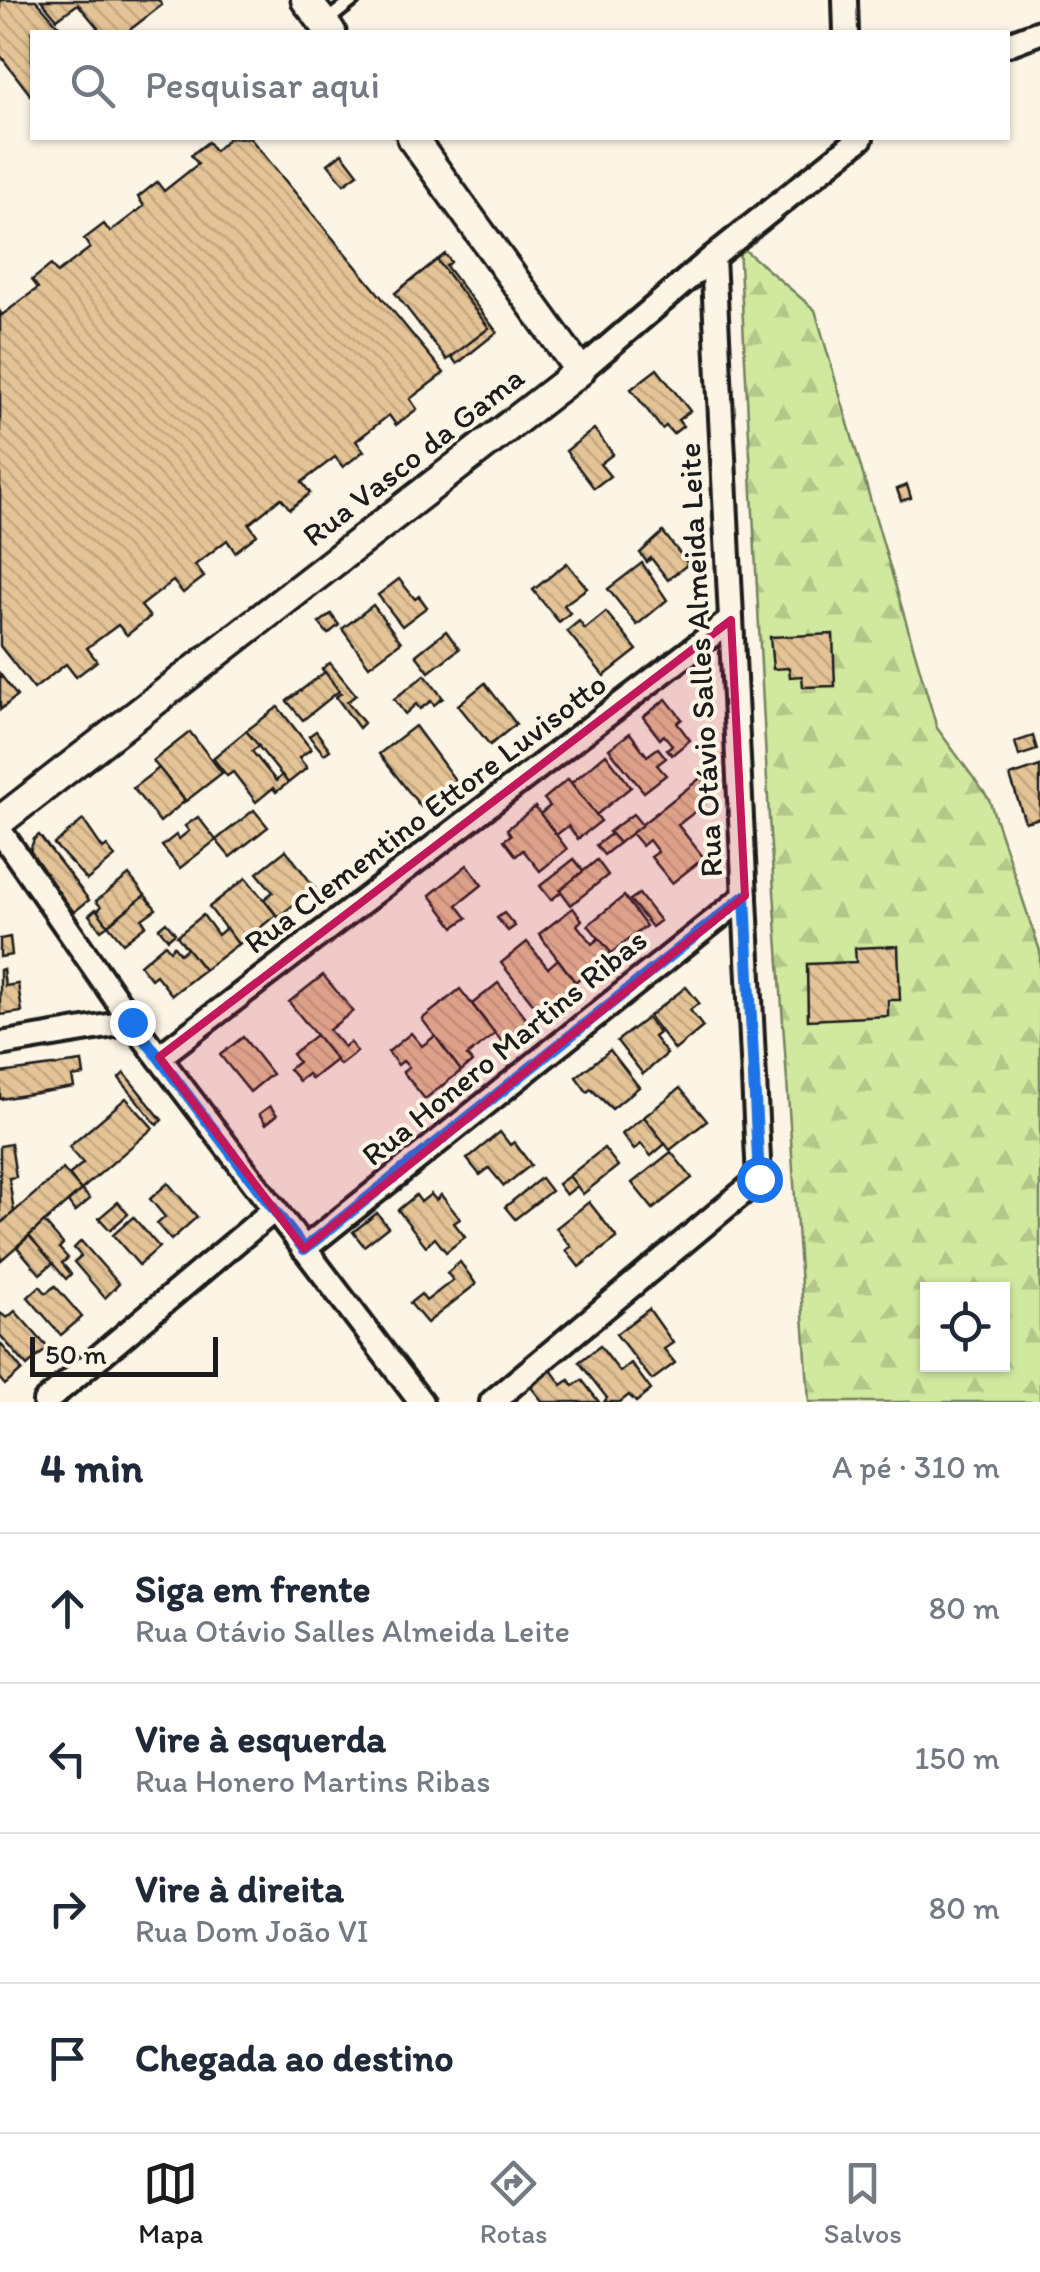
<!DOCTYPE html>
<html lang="pt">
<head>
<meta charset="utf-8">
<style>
	body { margin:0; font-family:Itim,sans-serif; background:#f2f2f3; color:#1f2937 }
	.controls { position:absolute; right:30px; bottom:30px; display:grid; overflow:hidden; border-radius:0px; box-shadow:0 2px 8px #0004 }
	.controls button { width:90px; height:90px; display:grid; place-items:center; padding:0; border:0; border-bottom:2px solid #e0e1e3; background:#fff; color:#1f2937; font:50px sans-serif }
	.scale { position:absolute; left:30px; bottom:25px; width:188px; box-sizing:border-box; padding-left:10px; border:5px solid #1c1c1c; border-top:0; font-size:28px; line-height:35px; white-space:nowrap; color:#1c1c1c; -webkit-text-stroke:8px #fcf5e5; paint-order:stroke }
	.stop { position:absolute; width:30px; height:30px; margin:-22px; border:8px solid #1a73e8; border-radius:50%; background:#fff }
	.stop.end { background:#1a73e8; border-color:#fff; box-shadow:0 2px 10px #0008 }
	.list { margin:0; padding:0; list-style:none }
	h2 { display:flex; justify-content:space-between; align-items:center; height:130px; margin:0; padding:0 40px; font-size:42px }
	h2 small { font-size:32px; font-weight:400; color:#747a83 }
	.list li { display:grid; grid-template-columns:65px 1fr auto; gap:30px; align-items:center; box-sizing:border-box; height:150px; padding:0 40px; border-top:2px solid #e0e1e3 }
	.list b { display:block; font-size:38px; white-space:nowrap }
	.list p { margin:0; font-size:32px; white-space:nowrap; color:#747a83 }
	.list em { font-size:32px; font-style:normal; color:#747a83 }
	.icon { flex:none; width:55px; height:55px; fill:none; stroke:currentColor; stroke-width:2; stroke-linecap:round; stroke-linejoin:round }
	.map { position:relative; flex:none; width:1040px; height:1402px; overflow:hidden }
	.search { position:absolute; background:#fff; box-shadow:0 2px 8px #0004; left:30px; right:30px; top:30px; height:110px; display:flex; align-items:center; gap:25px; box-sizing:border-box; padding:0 35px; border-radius:0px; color:#747a83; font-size:38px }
	.sheet { height:730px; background:#fff }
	nav { display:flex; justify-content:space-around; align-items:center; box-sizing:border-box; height:140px; border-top:2px solid #e0e1e3; background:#fff; font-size:28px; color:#747a83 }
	nav a { display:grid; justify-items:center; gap:5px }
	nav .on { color:#1c1c1c }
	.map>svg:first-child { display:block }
	.forest { fill:url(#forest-firs); stroke:#76825e; stroke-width:2.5; fill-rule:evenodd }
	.building { fill:url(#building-back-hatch); stroke:#1c1c1c; stroke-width:2.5 }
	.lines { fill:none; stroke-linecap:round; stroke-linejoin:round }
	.service-casing { stroke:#1c1c1c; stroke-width:19 }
	.minor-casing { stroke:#1c1c1c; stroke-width:30 }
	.tertiary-casing { stroke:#1c1c1c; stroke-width:35 }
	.service { stroke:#fcf5e5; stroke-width:11 }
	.minor { stroke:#fcf5e5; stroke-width:22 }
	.tertiary { stroke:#fcf5e5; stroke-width:28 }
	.route { stroke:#1a73e8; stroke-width:12 }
	.marked { fill:#c2185b; fill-opacity:0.2; stroke:#c2185b; stroke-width:8; stroke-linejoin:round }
	.labels { text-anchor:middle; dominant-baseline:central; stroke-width:8; stroke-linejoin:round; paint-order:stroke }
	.street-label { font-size:32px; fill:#1c1c1c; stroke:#fcf5e5 }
</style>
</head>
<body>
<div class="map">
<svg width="1040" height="1402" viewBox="0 0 1040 1402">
	<defs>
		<pattern id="forest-firs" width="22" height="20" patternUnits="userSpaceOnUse" patternTransform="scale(2.5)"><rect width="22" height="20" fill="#d0e99f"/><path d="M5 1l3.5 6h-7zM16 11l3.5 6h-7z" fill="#b2c788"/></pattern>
		<pattern id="building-back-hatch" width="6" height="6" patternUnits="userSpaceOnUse" patternTransform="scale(2.5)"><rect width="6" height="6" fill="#e4c396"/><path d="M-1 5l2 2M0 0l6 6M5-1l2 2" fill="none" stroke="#c3a781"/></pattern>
	</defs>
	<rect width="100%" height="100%" fill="#fcf5e5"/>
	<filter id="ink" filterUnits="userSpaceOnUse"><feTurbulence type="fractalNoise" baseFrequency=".01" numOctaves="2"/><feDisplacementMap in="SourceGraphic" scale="20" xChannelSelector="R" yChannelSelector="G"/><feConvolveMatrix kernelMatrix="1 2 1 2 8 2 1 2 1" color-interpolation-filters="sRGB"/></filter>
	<g filter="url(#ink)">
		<!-- forest -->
		<path class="forest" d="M739 245 815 310 937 728 989 799 1040 951V1402H809L769 818ZM928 1290H1002V1364H928Z"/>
		<!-- building -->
		<g class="building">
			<polygon points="0,0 36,0 64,32 32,32 32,97 0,55"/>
			<polygon points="41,0 158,0 162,5 127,32 92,32 98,28 78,4 57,19"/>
			<polygon points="229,138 250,138 444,373 410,399 417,409 396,425 389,415 356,441 364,451 343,467 335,457 302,482 310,493 290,509 281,498 249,524 257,535 235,552 227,540 195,565 204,577 183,593 173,581 141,606 150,617 127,635 118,625 87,648 97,661 76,677 66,664 34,689 0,646 0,312 2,315 38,288 32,280 51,265 57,273 90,248 84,239 104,224 110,232 144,206 138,197 157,182 164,191 198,164 191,155 208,142 215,151"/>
			<polygon points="342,153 358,174 344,184 328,164"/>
			<polygon points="445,254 451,262 446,266 497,332 457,364 399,290"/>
			<polygon points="437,260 489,328 447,360 395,293"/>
			<polygon points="657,369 690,411 678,420 683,426 673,434 666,426 662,429 631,389"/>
			<polygon points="594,429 613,454 600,464 610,476 594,488 566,451"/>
			<polygon points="907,485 911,498 901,501 897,489"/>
			<polygon points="663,532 688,564 668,580 651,558 647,562 640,553"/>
			<polygon points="567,563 587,588 564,605 570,613 559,622 533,590"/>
			<polygon points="642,563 667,600 637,625 608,589"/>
			<polygon points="399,579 415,599 419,596 427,607 402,626 378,595"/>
			<polygon points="373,605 401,642 369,666 342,629"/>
			<polygon points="606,612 637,650 604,676 567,631 579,621 585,629"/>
			<polygon points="331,614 339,625 328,634 319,623"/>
			<polygon points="446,631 459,649 429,672 416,655"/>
			<polygon points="833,634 835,686 803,687 802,676 790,677 789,668 773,669 770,637"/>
			<polygon points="330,663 356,695 347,702 364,723 359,728 336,697 341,693 322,669"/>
			<polygon points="325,672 339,691 303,720 287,701"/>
			<polygon points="0,674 17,696 0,710"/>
			<polygon points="425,675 443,698 434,705 431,701 420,709 416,704 405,714 394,699"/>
			<polygon points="485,683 516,724 490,745 458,705"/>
			<polygon points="666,699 682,719 677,723 690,740 672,755 667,749 672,745 664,735 660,739 643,717"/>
			<polygon points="278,707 311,749 299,758 307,768 288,783 246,731"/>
			<polygon points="415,726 455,780 421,807 379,754"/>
			<polygon points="246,731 259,746 252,751 276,781 282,775 288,783 276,792 273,788 256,802 233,772 227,776 213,758"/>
			<polygon points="316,731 330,750 324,754 309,736"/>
			<polygon points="190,732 222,773 186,801 153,761"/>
			<polygon points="630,733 647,756 658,748 666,758 657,765 666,775 644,792 609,749"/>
			<polygon points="1033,736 1037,750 1019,756 1015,742"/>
			<polygon points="606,754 631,787 596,815 571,783"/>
			<polygon points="1040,766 1040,818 1025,822 1010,776"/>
			<polygon points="159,768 185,801 160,822 133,788"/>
			<polygon points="703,776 705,804 678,825 704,858 672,883 651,857 658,852 649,840 642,846 631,833"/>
			<polygon points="568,779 601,821 578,839 568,826 556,835 540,814 550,806 544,799"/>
			<polygon points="535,807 567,849 540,871 523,850 516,856 504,840 511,835 507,829"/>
			<polygon points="254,810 268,827 230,857 216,840"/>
			<polygon points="633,814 642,825 619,843 609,832"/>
			<polygon points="198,817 216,840 180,868 162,846 176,835 179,839 189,831 185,826"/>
			<polygon points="83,820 103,849 107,846 115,857 87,880 54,844"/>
			<polygon points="611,834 619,843 604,855 596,845"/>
			<polygon points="39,835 89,900 74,912 29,854 34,839"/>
			<polygon points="286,850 315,888 278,917 264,899 273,892 257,873"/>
			<polygon points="574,859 585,873 551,900 540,886"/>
			<polygon points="597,860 608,875 571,905 560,890"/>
			<polygon points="467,865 482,885 457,905 467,918 454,927 430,895"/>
			<polygon points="129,875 145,895 108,925 97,911 101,907 96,901"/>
			<polygon points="246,878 276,915 238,945 209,907"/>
			<polygon points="639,894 660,921 652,927 630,900"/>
			<polygon points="145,895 156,909 142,919 146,925 123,943 108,925"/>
			<polygon points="624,896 646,926 611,953 588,925"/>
			<polygon points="573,908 582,920 577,925 592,944 599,938 611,953 575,982 539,934"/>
			<polygon points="96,909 108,925 101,930 89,915"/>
			<polygon points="504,913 515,926 508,931 497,918"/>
			<polygon points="203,915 218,935 226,928 238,944 204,970 177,936"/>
			<polygon points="166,922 175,933 168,939 159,928"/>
			<polygon points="10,937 12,955 0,957 0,939"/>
			<polygon points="527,942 548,968 558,959 575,982 539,1011 501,963"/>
			<polygon points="165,944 170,950 174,946 180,954 187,948 204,970 172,995 156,975 151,979 140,965"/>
			<polygon points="898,946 900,1000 888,1000 888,1016 808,1020 807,964 856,962 855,948"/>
			<polygon points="3,969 5,986 18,984 22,1012 0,1015 0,970"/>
			<polygon points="323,975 353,1011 329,1030 344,1047 350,1042 357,1052 340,1065 289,1002"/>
			<polygon points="498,983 528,1021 502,1042 472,1004"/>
			<polygon points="686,987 699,1003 690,1010 703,1027 675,1050 649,1016"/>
			<polygon points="460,989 495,1034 467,1056 472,1062 461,1071 422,1019"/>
			<polygon points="647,1018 659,1033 654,1037 667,1054 643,1074 617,1041"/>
			<polygon points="411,1033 422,1046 435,1036 461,1071 425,1099 403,1072 409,1067 403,1061 398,1065 388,1052"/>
			<polygon points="316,1035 336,1060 312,1079 308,1074 299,1081 289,1069 298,1062 292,1054"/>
			<polygon points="243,1037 272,1074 250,1092 220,1055"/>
			<polygon points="610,1050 639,1087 612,1109 591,1089 587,1092 576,1077"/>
			<polygon points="82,1062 84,1075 72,1077 74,1087 0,1099 0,1073"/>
			<polygon points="124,1073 162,1120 157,1125 119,1078"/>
			<polygon points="680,1088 707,1121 670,1150 644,1117"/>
			<polygon points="126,1098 153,1128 81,1190 69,1175 83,1163 69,1147"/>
			<polygon points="270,1106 277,1115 266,1124 259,1114"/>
			<polygon points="644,1117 665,1144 651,1156 641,1144 634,1150 622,1134"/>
			<polygon points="500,1132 510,1145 514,1142 531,1165 504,1186 489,1168 480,1175 467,1159"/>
			<polygon points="11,1144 16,1177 9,1178 14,1212 0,1224 0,1146"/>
			<polygon points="604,1148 618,1166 583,1194 569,1176"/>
			<polygon points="671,1152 692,1178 653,1209 632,1183"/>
			<polygon points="63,1169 81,1190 0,1261 0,1224"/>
			<polygon points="569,1176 577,1186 566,1195 558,1184"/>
			<polygon points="541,1178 551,1191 515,1219 505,1207"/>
			<polygon points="168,1183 197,1217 171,1240 157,1224 165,1217 150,1199"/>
			<polygon points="82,1190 90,1199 75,1212 68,1202"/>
			<polygon points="431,1194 436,1200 441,1195 460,1219 454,1223 465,1237 446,1252 435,1238 426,1246 398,1210 416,1195 421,1202"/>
			<polygon points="118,1202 128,1214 110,1230 99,1218"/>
			<polygon points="589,1202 617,1238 579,1267 566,1250 571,1247 556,1228"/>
			<polygon points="377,1213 388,1227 364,1246 353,1232"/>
			<polygon points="133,1217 159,1247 139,1265 113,1235"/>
			<polygon points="44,1222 63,1244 59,1248 68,1258 62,1263 71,1274 66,1279 29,1236"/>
			<polygon points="29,1236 53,1263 40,1274 17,1247"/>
			<polygon points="81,1241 119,1284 105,1298 74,1262 81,1256 74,1248"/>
			<polygon points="460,1262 476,1284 427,1323 410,1303 421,1294 426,1301 453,1280 447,1273"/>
			<polygon points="40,1286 46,1293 55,1286 82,1317 61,1335 28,1297"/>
			<polygon points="649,1309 673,1343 664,1349 675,1363 652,1380 616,1334"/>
			<polygon points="15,1311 48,1348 27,1366 0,1335 0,1313 7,1318"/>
			<polygon points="0,1343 22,1370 5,1385 0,1379"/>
			<polygon points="600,1346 620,1372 631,1363 651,1390 636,1402 629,1395 620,1402 604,1402 607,1398 579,1362"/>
			<polygon points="551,1370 562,1385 569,1380 573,1386 582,1380 599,1402 543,1402 530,1386"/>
		</g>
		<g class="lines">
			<defs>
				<polyline id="service" points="325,22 353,0"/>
				<g id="minor">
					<polyline points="845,0 846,32"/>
					<polyline points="1008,44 1040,32"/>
					<polyline points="580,371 713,257 861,138"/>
					<polyline points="0,831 132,1022 421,1402"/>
					<polyline points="0,1044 132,1022"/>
					<polyline points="159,1057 731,620"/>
					<polyline points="304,1249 745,896"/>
					<polyline points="45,1402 275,1209"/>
					<polyline points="492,1402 759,1179 713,257"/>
				</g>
				<g id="tertiary">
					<polyline points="306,0 331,32"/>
					<polyline points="0,821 580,371 412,138"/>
				</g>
			</defs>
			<!-- service casing -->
			<use href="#service" class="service-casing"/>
			<!-- minor casing -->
			<use href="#minor" class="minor-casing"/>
			<!-- tertiary casing -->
			<use href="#tertiary" class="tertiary-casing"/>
			<!-- service -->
			<use href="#service" class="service"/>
			<!-- minor -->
			<use href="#minor" class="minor"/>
			<!-- tertiary -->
			<use href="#tertiary" class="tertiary"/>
		</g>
	</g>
	<g class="lines" filter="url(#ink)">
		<!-- route -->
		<polyline class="route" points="132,1022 304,1249 745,896 759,1179"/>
	</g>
	<!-- marked area -->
	<path class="marked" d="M731 620 745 896 304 1249 159 1057Z"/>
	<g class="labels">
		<!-- street labels -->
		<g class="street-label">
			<text transform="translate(413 456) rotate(-38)">Rua Vasco da Gama</text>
			<text transform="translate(700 660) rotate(-93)">Rua Otávio Salles Almeida Leite</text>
			<text transform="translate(425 813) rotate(-37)">Rua Clementino Ettore Luvisotto</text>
			<text transform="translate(504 1047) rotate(-39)">Rua Honero Martins Ribas</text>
		</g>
	</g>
</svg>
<div class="controls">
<button><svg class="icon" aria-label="locate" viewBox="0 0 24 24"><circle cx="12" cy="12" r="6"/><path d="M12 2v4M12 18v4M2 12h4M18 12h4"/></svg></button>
</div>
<div class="scale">50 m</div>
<div class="stop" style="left:759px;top:1179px"></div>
<div class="stop end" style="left:132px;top:1022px"></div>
<div class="search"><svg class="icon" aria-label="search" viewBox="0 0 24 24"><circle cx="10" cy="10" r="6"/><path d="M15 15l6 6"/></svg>Pesquisar aqui</div>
</div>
<section class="sheet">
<h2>4 min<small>A pé · 310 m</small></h2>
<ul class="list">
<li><svg class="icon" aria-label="ahead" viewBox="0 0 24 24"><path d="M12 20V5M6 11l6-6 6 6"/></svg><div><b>Siga em frente</b><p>Rua Otávio Salles Almeida Leite</p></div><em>80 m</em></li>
<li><svg class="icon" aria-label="left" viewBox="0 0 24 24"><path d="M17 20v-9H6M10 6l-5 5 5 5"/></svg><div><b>Vire à esquerda</b><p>Rua Honero Martins Ribas</p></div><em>150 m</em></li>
<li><svg class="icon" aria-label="right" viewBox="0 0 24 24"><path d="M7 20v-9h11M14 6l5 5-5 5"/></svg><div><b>Vire à direita</b><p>Rua Dom João VI</p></div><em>80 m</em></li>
<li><svg class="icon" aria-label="arrive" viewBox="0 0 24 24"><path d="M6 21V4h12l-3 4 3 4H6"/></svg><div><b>Chegada ao destino</b></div></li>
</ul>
</section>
<nav>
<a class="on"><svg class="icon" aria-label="map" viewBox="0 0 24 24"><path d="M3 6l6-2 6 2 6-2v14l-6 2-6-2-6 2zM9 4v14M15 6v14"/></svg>Mapa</a>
<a><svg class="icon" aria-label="directions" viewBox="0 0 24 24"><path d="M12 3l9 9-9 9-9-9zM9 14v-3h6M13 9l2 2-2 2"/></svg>Rotas</a>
<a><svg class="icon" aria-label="saved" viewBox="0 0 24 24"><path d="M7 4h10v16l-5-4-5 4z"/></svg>Salvos</a>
</nav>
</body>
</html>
